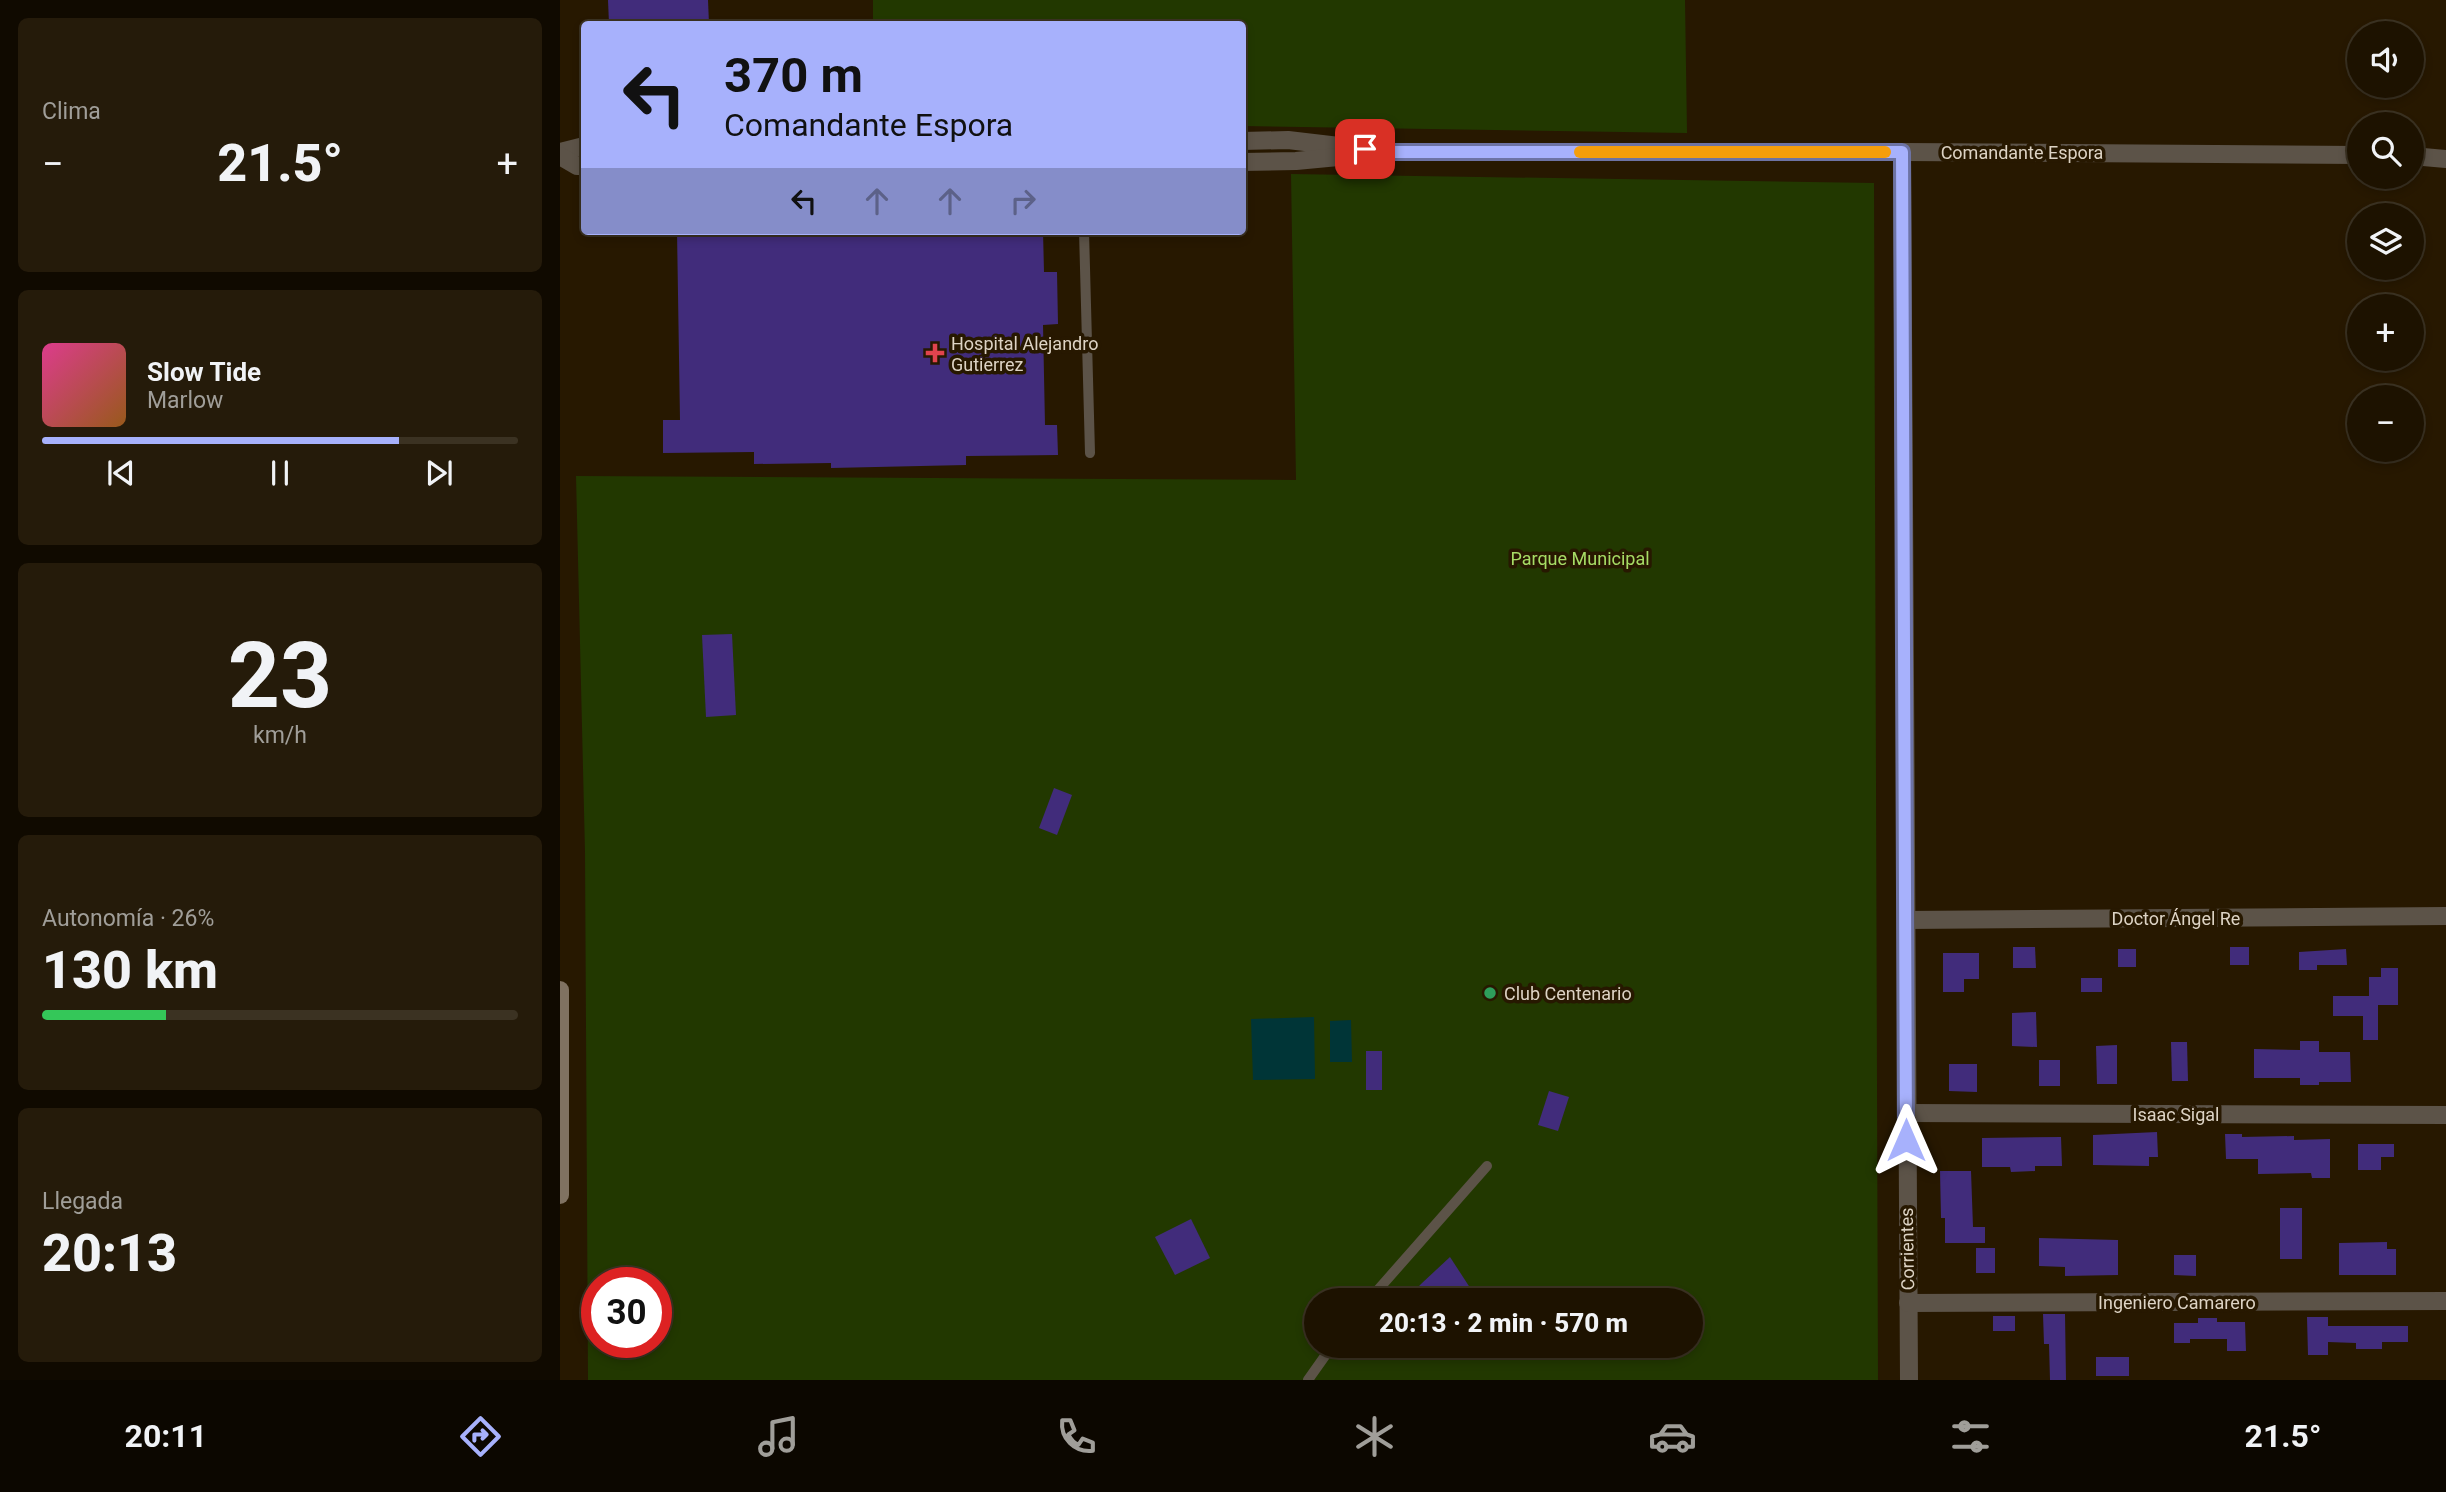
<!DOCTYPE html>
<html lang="es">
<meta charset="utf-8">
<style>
:root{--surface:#1d1200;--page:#251b0a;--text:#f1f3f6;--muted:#a09e99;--line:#3b3222;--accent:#a7b1fc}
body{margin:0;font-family:Roboto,sans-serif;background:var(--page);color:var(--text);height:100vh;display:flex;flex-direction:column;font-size:26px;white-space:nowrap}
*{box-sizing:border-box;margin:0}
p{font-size:23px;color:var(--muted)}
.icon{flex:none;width:38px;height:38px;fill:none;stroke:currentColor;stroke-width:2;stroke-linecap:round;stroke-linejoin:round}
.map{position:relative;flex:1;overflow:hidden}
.details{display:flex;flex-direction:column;gap:18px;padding:18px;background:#100a00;width:560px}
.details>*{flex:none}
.banner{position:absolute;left:21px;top:21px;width:665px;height:214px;border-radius:7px;box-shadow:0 4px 10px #0003,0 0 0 2px var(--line);background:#a7b1fc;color:#111;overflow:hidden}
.fabs{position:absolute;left:1787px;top:21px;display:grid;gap:14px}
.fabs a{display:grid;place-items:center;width:77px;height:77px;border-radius:50%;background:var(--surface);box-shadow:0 4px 10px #0003,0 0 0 2px var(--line);font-size:35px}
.speed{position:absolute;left:21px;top:1267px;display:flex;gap:14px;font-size:35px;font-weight:700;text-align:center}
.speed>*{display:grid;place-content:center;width:91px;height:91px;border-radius:50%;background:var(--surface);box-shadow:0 4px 10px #0003,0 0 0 2px var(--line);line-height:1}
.speed .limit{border:10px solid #d22;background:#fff;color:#111}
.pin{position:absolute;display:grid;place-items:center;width:60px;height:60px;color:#fff;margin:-30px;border-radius:14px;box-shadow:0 4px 10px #0006}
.me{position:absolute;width:77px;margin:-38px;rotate:0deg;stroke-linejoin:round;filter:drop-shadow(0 0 5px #0008)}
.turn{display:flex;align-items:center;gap:24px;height:147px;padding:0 28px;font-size:32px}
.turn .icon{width:91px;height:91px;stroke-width:2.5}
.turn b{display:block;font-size:49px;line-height:60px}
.lanes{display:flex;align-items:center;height:66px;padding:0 28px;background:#0003;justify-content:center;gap:35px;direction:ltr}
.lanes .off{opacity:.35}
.big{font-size:52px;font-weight:800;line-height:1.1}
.details .card{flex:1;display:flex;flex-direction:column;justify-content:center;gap:10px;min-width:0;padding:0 24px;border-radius:10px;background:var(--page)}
.details .dial{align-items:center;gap:0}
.dial b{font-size:91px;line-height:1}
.song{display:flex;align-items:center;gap:21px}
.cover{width:84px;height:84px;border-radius:10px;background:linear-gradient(135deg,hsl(330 70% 55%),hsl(30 70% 35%))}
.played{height:7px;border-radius:4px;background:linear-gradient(90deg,var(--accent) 75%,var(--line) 75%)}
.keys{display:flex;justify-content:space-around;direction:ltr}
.heat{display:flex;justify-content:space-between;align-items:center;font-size:38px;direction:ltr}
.charge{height:10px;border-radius:5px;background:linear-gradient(90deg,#34c759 26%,var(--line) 0)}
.trip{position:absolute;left:744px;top:1288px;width:399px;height:70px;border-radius:35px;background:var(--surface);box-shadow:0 4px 10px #0003,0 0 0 2px var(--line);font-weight:800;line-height:70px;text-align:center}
.tabs{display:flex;height:112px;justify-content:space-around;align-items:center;background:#0c0700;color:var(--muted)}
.tabs .icon{width:49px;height:49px}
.tabs .current{color:var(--accent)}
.tabs b{font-size:32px;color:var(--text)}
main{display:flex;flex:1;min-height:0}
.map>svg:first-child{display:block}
.green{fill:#223800;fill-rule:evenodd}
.water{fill:#003537}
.building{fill:#412c7b}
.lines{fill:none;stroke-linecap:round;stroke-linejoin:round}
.service{stroke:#5c5348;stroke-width:10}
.minor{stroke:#5c5348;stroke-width:18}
.tertiary{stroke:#5c5348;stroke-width:18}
.secondary{stroke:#807261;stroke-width:18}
.route-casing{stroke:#6d73a4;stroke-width:18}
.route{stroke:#a7b1fc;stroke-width:12}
.slow{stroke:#f59e0b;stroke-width:12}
.health-dot{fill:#e0444e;stroke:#271800;stroke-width:2.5}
.leisure-dot{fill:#2e9e5b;stroke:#271800;stroke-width:2.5}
.labels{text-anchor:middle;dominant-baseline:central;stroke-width:7;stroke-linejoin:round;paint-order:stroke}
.street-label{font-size:18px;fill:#ddd3c4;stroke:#271800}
.poi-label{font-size:18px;fill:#ddd3c4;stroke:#271800;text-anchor:start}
.park-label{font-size:18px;fill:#a6dc65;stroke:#271800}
</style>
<main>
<section class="details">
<div class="card"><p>Clima</p>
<div class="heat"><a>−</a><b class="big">21.5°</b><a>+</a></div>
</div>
<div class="card">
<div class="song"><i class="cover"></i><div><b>Slow Tide</b><p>Marlow</p></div></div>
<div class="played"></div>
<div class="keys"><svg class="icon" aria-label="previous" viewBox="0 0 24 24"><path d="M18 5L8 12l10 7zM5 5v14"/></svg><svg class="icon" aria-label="pause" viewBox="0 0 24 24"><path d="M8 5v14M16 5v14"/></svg><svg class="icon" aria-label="next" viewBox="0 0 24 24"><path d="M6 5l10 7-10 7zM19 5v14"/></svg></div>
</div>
<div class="card dial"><b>23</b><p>km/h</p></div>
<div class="card"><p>Autonomía · 26%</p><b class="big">130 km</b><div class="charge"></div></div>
<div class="card"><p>Llegada</p><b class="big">20:13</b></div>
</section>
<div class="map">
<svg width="1886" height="1380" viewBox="0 0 1886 1380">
<rect width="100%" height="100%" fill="#271800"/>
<g class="green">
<path d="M313 0H1125L1127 133 683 126 682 24H313Z"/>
<path d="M731 174 1314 183 1318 1380H28L25 852 16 476 736 480ZM37 1283H96V1342H37ZM756 1300H1130V1346H756Z"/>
</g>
<g class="water">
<path d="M754 1017 755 1079 693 1080 691 1019Z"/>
<path d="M791 1020 792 1062H770V1021Z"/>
</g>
<g class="building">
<path d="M48 0H148L149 24H49Z"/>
<path d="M117 231H483L484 272H497L498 324 483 325 485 425H497L498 455 406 456V465L271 468V463L194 464V452L103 453V420H120Z"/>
<path d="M172 634 176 715 146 717 142 635Z"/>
<path d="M494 788 512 795 497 835 479 828Z"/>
<path d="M1453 947H1475L1476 968H1453Z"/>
<rect x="1670" y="947" width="19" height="18"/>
<rect x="1558" y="949" width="18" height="18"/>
<path d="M1786 949 1787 965H1757V970H1739V952Z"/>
<path d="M1383 953H1419V979H1404V992H1383Z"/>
<path d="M1821 968H1838V1005H1818V1040H1803V1016H1773V996H1809V977H1821Z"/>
<rect x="1521" y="978" width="21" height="14"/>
<path d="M1476 1012 1477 1047 1452 1046V1013Z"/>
<path d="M1740 1041H1759V1052H1790L1791 1082H1759V1085H1740V1078H1694V1049L1740 1050Z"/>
<path d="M1611 1042H1627L1628 1081H1612Z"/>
<path d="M1557 1045V1084H1537L1536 1046Z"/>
<rect x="806" y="1051" width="16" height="39"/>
<rect x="1479" y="1060" width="21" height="26"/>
<path d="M1389 1064H1417V1092L1389 1091Z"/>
<path d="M989 1091 1009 1097 998 1131 978 1125Z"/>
<path d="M1597 1132 1598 1157H1589V1166L1533 1165V1135Z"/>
<path d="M1665 1134H1682V1137L1734 1136V1140L1770 1139V1178H1752L1751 1173 1698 1174V1159H1666Z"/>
<path d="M1501 1137 1502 1166H1475V1171L1451 1172 1450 1167H1422V1138Z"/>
<path d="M1798 1144H1834V1157H1821V1170H1798Z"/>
<path d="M1380 1171H1411L1413 1227H1425V1243H1385V1218H1381Z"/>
<rect x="1720" y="1208" width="22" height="51"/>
<path d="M631 1219 650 1258 615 1275 595 1237Z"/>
<path d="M1479 1238 1558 1240V1275L1505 1276V1267L1479 1266Z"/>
<path d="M1827 1242V1249H1836V1275H1779V1243Z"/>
<rect x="1416" y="1248" width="19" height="25"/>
<path d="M1614 1255H1636V1276L1614 1275Z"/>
<path d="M890 1257 918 1300H846L861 1284Z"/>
<path d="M1483 1314H1505L1506 1380H1490L1489 1344H1484Z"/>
<rect x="1433" y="1316" width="22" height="15"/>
<path d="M1747 1317H1768V1326H1848V1342H1822V1349H1796V1343L1768 1342V1355H1748Z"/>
<path d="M1638 1318H1657V1322H1685L1686 1351H1667V1339H1630V1343H1614V1323H1638Z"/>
<rect x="1536" y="1357" width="33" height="19"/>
</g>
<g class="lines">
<g class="service">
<path d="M524 231 530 453"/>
<path d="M809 1300 927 1166"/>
<path d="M748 1380 772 1346"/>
</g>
<g class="minor">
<path d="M1342 152 1349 1380"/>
<path d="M1346 920 1886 916"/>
<path d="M1346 1113 1886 1115"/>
<path d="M1348 1303 1886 1301"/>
</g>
<g class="tertiary">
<path d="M682 141 728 140 796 148"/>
<path d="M0 152 24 146"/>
<path d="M0 156 17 166H24"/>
<path d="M1852 156 1886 159"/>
<path d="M682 162 736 161 831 152H1342L1799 155"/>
</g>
<path class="secondary" d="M0 990V1195"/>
</g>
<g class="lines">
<g class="route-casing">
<path id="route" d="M805 149 831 152H1342L1346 1140"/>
</g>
<use href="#route" class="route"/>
<path class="slow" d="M1020 152H1325"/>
</g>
<path class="health-dot" d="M371.5 342.5h7v7h7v7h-7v7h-7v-7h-7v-7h7z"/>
<circle class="leisure-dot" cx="930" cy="993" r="7"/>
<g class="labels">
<g class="street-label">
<text x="1462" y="152">Comandante Espora</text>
<text x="1616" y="918">Doctor Ángel Re</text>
<text x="1616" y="1114">Isaac Sigal</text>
<text transform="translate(1347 1249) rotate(-91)">Corrientes</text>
<text x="1617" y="1302">Ingeniero Camarero</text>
</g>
<g class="poi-label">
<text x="391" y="343">Hospital Alejandro<tspan x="391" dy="21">Gutierrez</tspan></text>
<text x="944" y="993">Club Centenario</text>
</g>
<g class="park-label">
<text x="1020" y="558">Parque Municipal</text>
</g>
</g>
</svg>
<div class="fabs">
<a><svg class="icon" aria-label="sound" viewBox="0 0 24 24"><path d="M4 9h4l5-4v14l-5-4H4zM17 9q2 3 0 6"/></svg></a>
<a><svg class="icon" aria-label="search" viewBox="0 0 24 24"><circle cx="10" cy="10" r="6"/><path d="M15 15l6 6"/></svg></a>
<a><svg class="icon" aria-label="layers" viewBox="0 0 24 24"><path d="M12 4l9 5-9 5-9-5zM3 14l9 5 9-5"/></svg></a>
<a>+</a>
<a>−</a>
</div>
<div class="speed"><div class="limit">30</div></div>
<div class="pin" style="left:805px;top:149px;background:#d93025"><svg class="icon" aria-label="arrive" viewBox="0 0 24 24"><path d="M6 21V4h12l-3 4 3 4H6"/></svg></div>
<svg class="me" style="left:1346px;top:1140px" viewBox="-20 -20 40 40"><path d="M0-17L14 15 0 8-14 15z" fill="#a7b1fc" stroke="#fff" stroke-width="4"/></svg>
<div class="trip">20:13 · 2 min · 570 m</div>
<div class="banner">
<div class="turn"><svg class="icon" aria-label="left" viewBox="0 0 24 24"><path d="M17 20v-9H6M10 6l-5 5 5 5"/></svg><div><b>370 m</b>Comandante Espora</div></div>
<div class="lanes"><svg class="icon" aria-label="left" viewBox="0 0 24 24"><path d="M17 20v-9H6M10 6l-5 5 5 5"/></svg><svg class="icon off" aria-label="ahead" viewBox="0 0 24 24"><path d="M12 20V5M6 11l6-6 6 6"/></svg><svg class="icon off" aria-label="ahead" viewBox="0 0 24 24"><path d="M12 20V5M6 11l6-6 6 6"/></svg><svg class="icon off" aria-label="right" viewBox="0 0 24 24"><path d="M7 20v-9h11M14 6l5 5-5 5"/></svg></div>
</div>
</div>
</main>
<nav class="tabs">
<b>20:11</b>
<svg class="icon current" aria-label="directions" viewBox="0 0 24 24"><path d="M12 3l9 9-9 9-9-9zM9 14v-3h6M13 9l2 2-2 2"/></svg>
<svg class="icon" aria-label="music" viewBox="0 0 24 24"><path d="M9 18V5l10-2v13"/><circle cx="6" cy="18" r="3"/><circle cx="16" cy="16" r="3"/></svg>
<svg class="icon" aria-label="phone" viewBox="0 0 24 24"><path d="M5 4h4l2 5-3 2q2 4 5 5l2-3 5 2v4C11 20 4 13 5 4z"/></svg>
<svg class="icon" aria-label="climate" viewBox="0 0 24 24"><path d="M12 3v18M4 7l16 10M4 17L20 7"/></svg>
<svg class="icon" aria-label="car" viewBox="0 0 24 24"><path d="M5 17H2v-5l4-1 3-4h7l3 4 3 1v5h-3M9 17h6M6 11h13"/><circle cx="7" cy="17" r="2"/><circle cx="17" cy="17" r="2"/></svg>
<svg class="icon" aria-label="filters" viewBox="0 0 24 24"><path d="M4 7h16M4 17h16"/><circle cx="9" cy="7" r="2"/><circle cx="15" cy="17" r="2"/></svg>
<b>21.5°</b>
</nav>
